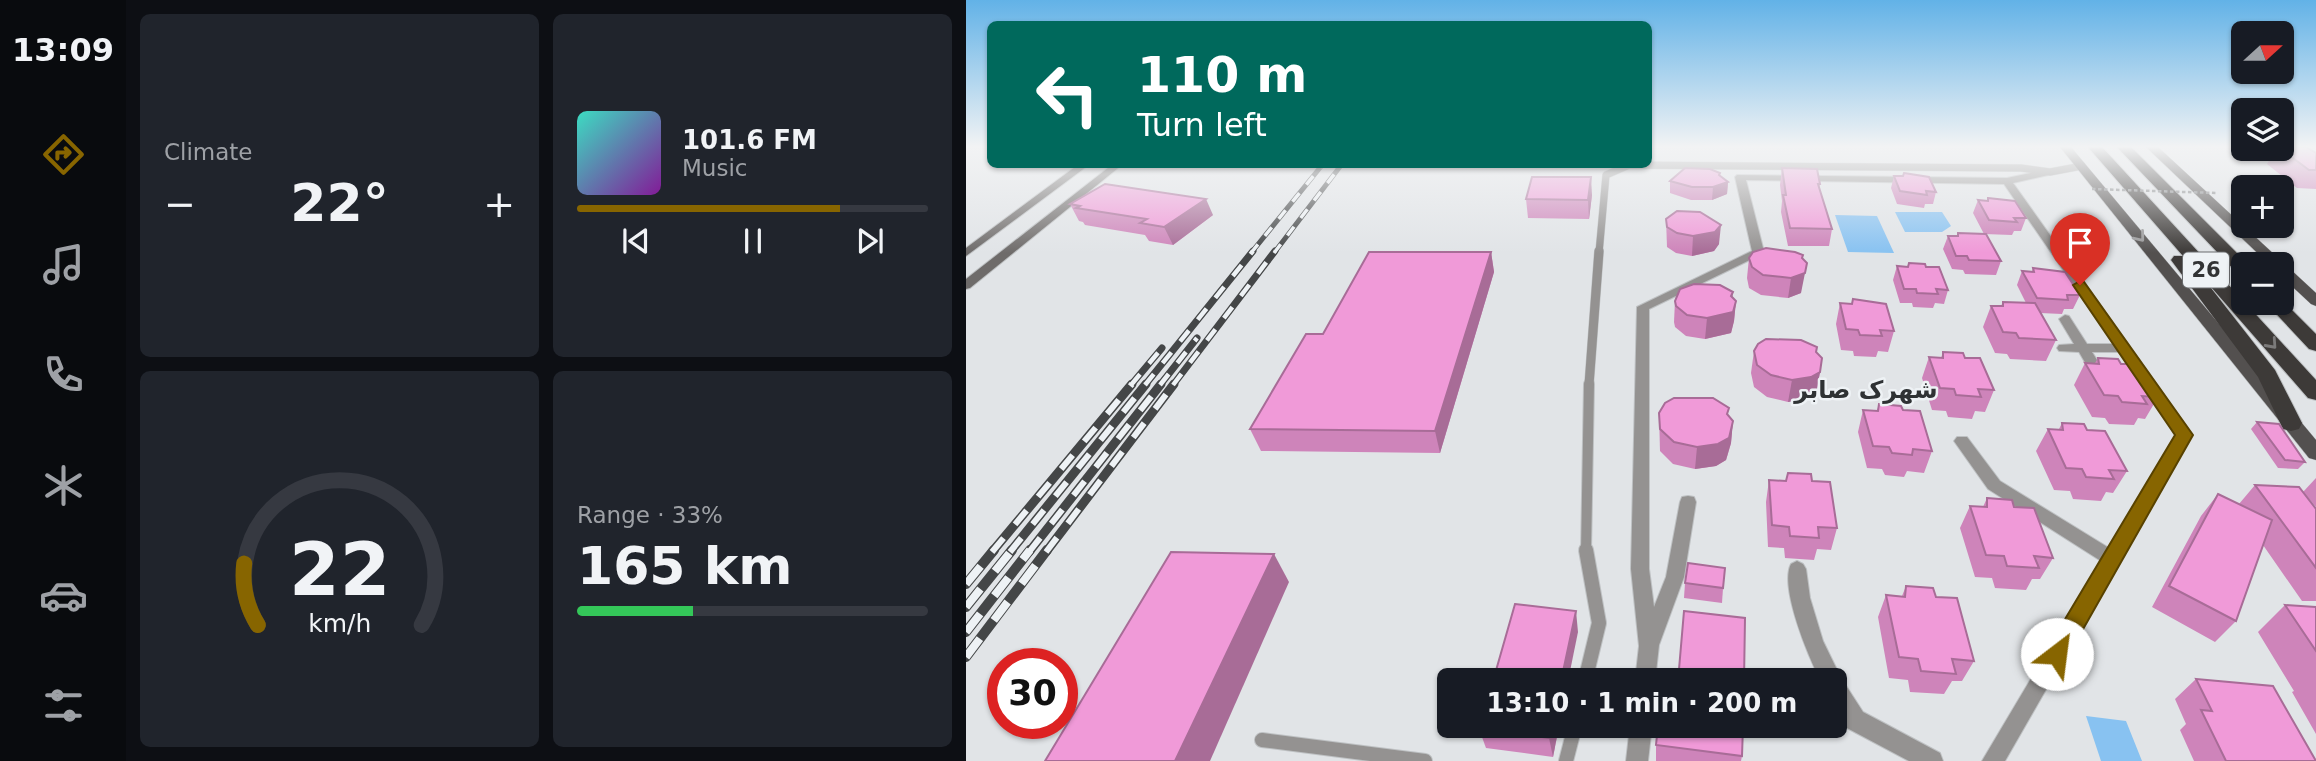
<!DOCTYPE html>
<meta charset="utf-8">
<style>
:root{--surface:#171b24;--page:#20242c;--text:#f1f3f6;--muted:#9ea1a6;--line:#363941;--accent:#876500}
body{margin:0;font-family:"DejaVu Sans",Cairo,sans-serif;background:var(--page);color:var(--text);height:100vh;display:flex;flex-direction:column;font-size:26px;white-space:nowrap}
*{box-sizing:border-box;margin:0}
p{font-size:23px;color:var(--muted)}
.icon{flex:none;width:38px;height:38px;fill:none;stroke:currentColor;stroke-width:2;stroke-linecap:round;stroke-linejoin:round}
.map{position:relative;flex:1;overflow:hidden}
.details{display:flex;flex-direction:column;gap:14px;padding:14px;background:#0d0f14;width:840px}
.details>*{flex:none}
.guide{position:absolute;left:21px;top:21px;width:665px;height:147px;border-radius:10px;box-shadow:0 2px 5px #0004;background:#00695c;color:#fff;overflow:hidden}
.needle{width:46px;rotate:69deg}
.tools{position:absolute;left:1265px;top:21px;display:grid;gap:14px}
.tools a{display:grid;place-items:center;width:63px;height:63px;border-radius:10px;background:var(--surface);box-shadow:0 2px 5px #0004;font-size:35px}
.speed{position:absolute;left:21px;top:648px;display:flex;gap:14px;font-size:35px;font-weight:700;text-align:center}
.speed>*{display:grid;place-content:center;width:91px;height:91px;border-radius:50%;background:var(--surface);box-shadow:0 2px 5px #0004;line-height:1}
.speed .limit{border:10px solid #d22;background:#fff;color:#111}
.pin{position:absolute;display:grid;place-items:center;width:60px;height:60px;color:#fff;margin:-72px -30px;border-radius:50% 50% 50% 0;rotate:-45deg;box-shadow:0 0 7px #0007}
.pin .icon{rotate:45deg}
.me{position:absolute;width:77px;margin:-38px;rotate:30deg;stroke-linejoin:round;filter:drop-shadow(0 0 5px #0008)}
.turn{display:flex;align-items:center;gap:24px;height:147px;padding:0 35px;font-size:32px}
.turn .icon{width:91px;height:91px;stroke-width:2.5}
.turn b{display:block;font-size:49px;line-height:60px}
.big{font-size:52px;font-weight:800;line-height:1.1}
.details .tile{flex:1;display:flex;flex-direction:column;justify-content:center;gap:10px;min-width:0;padding:0 24px;border-radius:10px;background:var(--page)}
.details .dial{align-items:center;gap:0}
.dial svg{height:182px;overflow:visible;fill:none;stroke:var(--line);stroke-width:7;stroke-linecap:round;text-anchor:middle}
.dial text{fill:var(--text);stroke:none}
.song{display:flex;align-items:center;gap:21px}
.cover{width:84px;height:84px;border-radius:10px;background:linear-gradient(135deg,hsl(170 70% 55%),hsl(290 70% 35%))}
.played{height:7px;border-radius:4px;background:linear-gradient(90deg,var(--accent) 75%,var(--line) 75%)}
.keys{display:flex;justify-content:space-around;direction:ltr}
.heat{display:flex;justify-content:space-between;align-items:center;font-size:38px;direction:ltr}
.charge{height:10px;border-radius:5px;background:linear-gradient(90deg,#34c759 33%,var(--line) 0)}
.details .tiles{flex:1;display:grid;gap:14px;grid-template-columns:repeat(2,1fr)}
.trip{position:absolute;left:471px;top:668px;width:410px;height:70px;border-radius:10px;background:var(--surface);box-shadow:0 2px 5px #0004;font-weight:800;line-height:70px;text-align:center}
main{display:flex;flex:1;min-height:0}
.dock{display:flex;flex-direction:column;width:126px;justify-content:space-around;align-items:center;background:#090b0e;color:var(--muted)}
.dock .icon{width:49px;height:49px}
.dock .on{color:var(--accent)}
.dock b{font-size:32px;color:var(--text)}
.map>svg:first-child{display:block}
.green{fill:#88c2f1}
.lines{fill:none;stroke-linecap:round;stroke-linejoin:round}
.lane-far3-casing{stroke:#bec1c3;stroke-width:8}
.lane-far2-casing{stroke:#bec1c3;stroke-width:10}
.lane-far1-casing{stroke:#bec1c3;stroke-width:12}
.lane-casing{stroke:#bec1c3;stroke-width:16}
.street-casing{stroke:#bec1c3;stroke-width:2}
.secondary-casing{stroke:#bec1c3;stroke-width:2}
.primary-casing{stroke:#bec1c3;stroke-width:1}
.highway-casing{stroke:#bec1c3;stroke-width:2}
.lane-far3{stroke:#949291;stroke-width:7}
.lane-far2{stroke:#949291;stroke-width:9}
.lane-far1{stroke:#949291;stroke-width:10}
.lane{stroke:#949291;stroke-width:14}
.street{fill:#949291;fill-rule:evenodd}
.secondary{fill:#6e6b6a;fill-rule:evenodd}
.primary{fill:#53504f;fill-rule:evenodd}
.highway{fill:#3d3a38;fill-rule:evenodd}
.rail-far3-casing{stroke:#444647;stroke-width:5}
.rail-far2-casing{stroke:#444647;stroke-width:7}
.rail-far1-casing{stroke:#444647;stroke-width:9}
.rail-casing{stroke:#444647;stroke-width:10}
.rail-far3{stroke:#eef2f5;stroke-width:3.5;stroke-dasharray:11;stroke-linecap:butt}
.rail-far2{stroke:#eef2f5;stroke-width:4.5;stroke-dasharray:14;stroke-linecap:butt}
.rail-far1{stroke:#eef2f5;stroke-width:6;stroke-dasharray:18;stroke-linecap:butt}
.rail{stroke:#eef2f5;stroke-width:8;stroke-dasharray:23;stroke-linecap:butt}
.path-bridge{stroke:#858789;stroke-width:2.5;stroke-dasharray:3.5 2.5;stroke-linecap:butt}
.wall{fill:#ce84ba}
.shaded-wall{fill:#a86c97}
.building{fill:#f09ad8;stroke:#a86c97;stroke-width:2}
.oneway{stroke:#99999a}
.oneway2{stroke:#7b7a7a}
.route{fill:#876500;stroke:#584200;stroke-width:2}
.labels{text-anchor:middle;dominant-baseline:central;stroke-width:5;stroke-linejoin:round;paint-order:stroke}
.shield{fill:#eef2f5;stroke:#6a6c6e;stroke-width:2}
.shield-label{font-size:21px;font-weight:bold;fill:#323334}
.neighbourhood-label{font-size:24px;font-weight:bold;fill:#2f3234;stroke:#eef2f5}
</style>
<main>
<nav class="dock">
<b>13:09</b>
<svg class="icon on" aria-label="directions" viewBox="0 0 24 24"><path d="M12 3l9 9-9 9-9-9zM9 14v-3h6M13 9l2 2-2 2"/></svg>
<svg class="icon" aria-label="music" viewBox="0 0 24 24"><path d="M9 18V5l10-2v13"/><circle cx="6" cy="18" r="3"/><circle cx="16" cy="16" r="3"/></svg>
<svg class="icon" aria-label="phone" viewBox="0 0 24 24"><path d="M5 4h4l2 5-3 2q2 4 5 5l2-3 5 2v4C11 20 4 13 5 4z"/></svg>
<svg class="icon" aria-label="climate" viewBox="0 0 24 24"><path d="M12 3v18M4 7l16 10M4 17L20 7"/></svg>
<svg class="icon" aria-label="car" viewBox="0 0 24 24"><path d="M5 17H2v-5l4-1 3-4h7l3 4 3 1v5h-3M9 17h6M6 11h13"/><circle cx="7" cy="17" r="2"/><circle cx="17" cy="17" r="2"/></svg>
<svg class="icon" aria-label="filters" viewBox="0 0 24 24"><path d="M4 7h16M4 17h16"/><circle cx="9" cy="7" r="2"/><circle cx="15" cy="17" r="2"/></svg>
</nav>
<section class="details">
<div class="tiles">
<div class="tile"><p>Climate</p>
<div class="heat"><a>−</a><b class="big">22°</b><a>+</a></div>
</div>
<div class="tile">
<div class="song"><i class="cover"></i><div><b>101.6 FM</b><p>Music</p></div></div>
<div class="played"></div>
<div class="keys"><svg class="icon" aria-label="previous" viewBox="0 0 24 24"><path d="M18 5L8 12l10 7zM5 5v14"/></svg><svg class="icon" aria-label="pause" viewBox="0 0 24 24"><path d="M8 5v14M16 5v14"/></svg><svg class="icon" aria-label="next" viewBox="0 0 24 24"><path d="M6 5l10 7-10 7zM19 5v14"/></svg></div>
</div>
<div class="tile dial"><svg viewBox="0 0 100 80">
<path d="M14 69A42 42 0 1 1 86 69"/>
<path d="M14 69A42 42 0 0 1 8 42" stroke="#876500"/>
<text x="50" y="56" font-size="32" font-weight="700">22</text>
<text x="50" y="72" font-size="11">km/h</text>
</svg></div>
<div class="tile"><p>Range · 33%</p><b class="big">165 km</b><div class="charge"></div></div>
</div>
</section>
<div class="map">
<svg width="1350" height="761" viewBox="0 0 1350 761">
<rect width="100%" height="100%" fill="#e1e4e7"/>
<g class="green">
<path d="M929 212H976L985 226 976 232H939Z"/>
<path d="M869 215 911 216 928 253 882 252Z"/>
<path d="M1120 716 1160 721 1176 761H1135Z"/>
</g>
<g class="lines">
<g class="lane-far3-casing">
<path id="lane-far3" d="M633 253 640 175 663 165 1055 168 1084 172 1116 166"/>
</g>
<g class="lane-far2-casing">
<path id="lane-far2" d="M623 385 633 251"/>
</g>
<g class="lane-far1-casing">
<path id="lane-far1" d="M620 552 623 384"/>
</g>
<g class="lane-casing">
<g id="lane">
<path d="M619 681 633 623 620 550"/>
<path d="M296 740 459 761"/>
<path d="M600 761 609 726"/>
</g>
</g>
<g class="street-casing">
<g id="street">
<path d="M1084 169 1089 172 1087 174 1047 183 1226 435 1039 761H1016L1135 561 1022 489 988 441 991 437H1001L1034 481 1143 548 1210 435 1153 352H1126L1139 373 1132 377 1127 376 1113 352 1093 351 1091 348 1093 345 1108 344 1093 319 1099 315 1103 316 1121 344H1148L1038 184 780 180 798 252 796 254 683 309V569L688 607 700 577 714 502 716 497 722 496 728 497 730 502 718 577 693 645 689 681H669L673 646 665 569 671 307 786 251 769 177 771 175 1041 178Z"/>
<path d="M831 561 837 564 840 569 844 598 857 641 875 678 897 712 974 753 977 761H943L881 728 868 705V681H855C843 658 813 587 825 564Z"/>
<path d="M664 726H686L682 761H660Z"/>
</g>
</g>
<g class="secondary-casing">
<g id="secondary">
<path d="M113 164H124L0 256V248Z"/>
<path d="M147 164H157L4 288 0 289V279Z"/>
</g>
</g>
<g class="primary-casing">
<g id="primary">
<path d="M1094 147H1105L1350 440V460L1343 458Z"/>
<path d="M1180 147H1192L1350 293V306L1345 304 1316 277V264H1303Z"/>
</g>
</g>
<g class="highway-casing">
<g id="highway">
<path d="M1122 147H1136L1350 380V400L1342 398 1238 279 1309 370 1336 423 1333 429 1325 431 1317 429 1292 377 1205 260 1208 256H1217Z"/>
<path d="M1151 147H1165L1282 264H1278V275L1272 274Z"/>
<path d="M1316 300 1350 334V351L1343 349 1300 303H1316Z"/>
</g>
</g>
<use href="#lane-far3" class="lane-far3"/>
<use href="#lane-far2" class="lane-far2"/>
<use href="#lane-far1" class="lane-far1"/>
<use href="#lane" class="lane"/>
<use href="#street" class="street"/>
<use href="#secondary" class="secondary"/>
<use href="#primary" class="primary"/>
<use href="#highway" class="highway"/>
<g class="rail-far3-casing">
<g id="rail-far3">
<path d="M285 253 357 164"/>
<path d="M308 253 376 164"/>
</g>
</g>
<g class="rail-far2-casing">
<g id="rail-far2">
<path d="M165 385 196 348"/>
<path d="M179 385 287 251"/>
<path d="M194 385 231 338"/>
<path d="M207 385 309 251"/>
</g>
</g>
<g class="rail-far1-casing">
<g id="rail-far1">
<path d="M26 552 166 384"/>
<path d="M44 552 180 384"/>
<path d="M63 552 195 384"/>
<path d="M80 552 208 384"/>
</g>
</g>
<g class="rail-casing">
<g id="rail">
<path d="M0 584 28 550"/>
<path d="M0 607 46 550"/>
<path d="M0 632 64 550"/>
<path d="M0 657 81 550"/>
</g>
</g>
<use href="#rail-far3" class="rail-far3"/>
<use href="#rail-far2" class="rail-far2"/>
<use href="#rail-far1" class="rail-far1"/>
<use href="#rail" class="rail"/>
<path class="path-bridge" d="M1126 189 1250 193"/>
</g>
<g class="wall">
<path d="M1310 149 1350 153V189L1331 188 1301 164Z"/>
<path d="M816 168 854 184 853 189 866 229 863 246H822L815 212 816 201 814 185Z"/>
<path d="M754 173V176L762 182 761 194 746 200H725L704 193V181Z"/>
<path d="M928 176 970 192 967 204H959L958 208 931 204 925 188Z"/>
<path d="M626 195 623 219 562 218 560 199Z"/>
<path d="M1022 198 1060 218 1055 231H1048L1046 235 1018 234 1007 213 1012 200 1021 201Z"/>
<path d="M104 204 247 215 207 245 183 241 179 235 119 225 117 222 113 221Z"/>
<path d="M700 219 753 244 748 251 726 256 710 253 701 247Z"/>
<path d="M992 233 1035 261 1030 275 999 274 997 270 986 269 977 249 982 236H991Z"/>
<path d="M525 252 528 272 474 453 295 451 284 429 357 334Z"/>
<path d="M783 258 836 259 835 293 822 298 795 295 783 288 781 278Z"/>
<path d="M931 266 960 267 982 290 978 304 969 303 967 308 947 307 946 303H934L927 280Z"/>
<path d="M1067 268 1114 295 1107 309H1098L1096 314 1074 313 1090 340 1080 361 1044 359 1041 354 1029 353 1017 327 1025 306H1035L1037 302 1060 303 1051 285 1056 271 1066 272Z"/>
<path d="M767 297 770 301 768 321 765 333 739 339 720 336 709 327 708 322 709 301Z"/>
<path d="M874 303 928 331 922 352 912 351 910 357 888 356 887 351 875 350 870 324Z"/>
<path d="M788 351 850 353 854 372 850 394 841 399 822 402 801 397 788 387 785 373Z"/>
<path d="M977 352 999 358 1028 390 1019 412 1009 411 1006 419 982 417 980 411 966 410 956 378 963 357 975 358Z"/>
<path d="M1132 358 1155 364 1192 397 1179 419 1172 418 1168 425 1143 424 1139 418 1126 417 1108 385 1119 363H1129Z"/>
<path d="M913 404 937 410 966 451 958 473 941 471 938 477 919 475 916 469 901 468 892 432 897 410 911 411Z"/>
<path d="M693 413 763 416 767 421 765 443 760 460 750 466 729 469 707 464 694 451Z"/>
<path d="M1291 422 1339 462 1332 469 1312 468 1285 429Z"/>
<path d="M1096 423 1121 430 1161 471 1147 493 1140 492 1135 501 1107 499 1104 491 1088 490 1070 451 1082 429H1093Z"/>
<path d="M1350 478V507L1337 492Z"/>
<path d="M803 480 846 481 871 528 865 550 851 549 848 560 819 558 818 548 802 547 800 502Z"/>
<path d="M1289 485 1350 509V601H1336L1297 545 1270 621 1249 642 1186 607 1235 516 1252 494 1273 504Z"/>
<path d="M1021 498 1048 507 1087 558 1074 579H1066L1060 590 1029 588 1026 578 1009 577 994 528 1004 506 1017 507Z"/>
<path d="M719 583 757 588 756 603 718 598Z"/>
<path d="M940 586 970 597 1008 661 996 681H986L978 694 944 692 942 680 923 678 912 617 920 595 936 596Z"/>
<path d="M1319 605 1350 607V734L1326 692 1328 691 1292 632Z"/>
<path d="M1230 679 1350 761H1228L1214 730 1220 724 1209 699Z"/>
<path d="M514 726H593L587 757 520 748 513 729Z"/>
<path d="M690 745 776 756 775 761H690Z"/>
</g>
<g class="shaded-wall">
<path d="M754 173V185L762 182 761 194 746 200 747 187Z"/>
<path d="M625 177 626 195 623 219 622 200Z"/>
<path d="M240 199 247 215 207 245 198 227Z"/>
<path d="M755 225 753 244 748 251 726 256 727 236Z"/>
<path d="M525 252 528 272 474 453 469 431Z"/>
<path d="M837 255 834 274 841 263 835 293 822 298 825 278Z"/>
<path d="M767 292 765 312 770 301 768 321 765 333 739 339 741 318 765 296Z"/>
<path d="M854 372 850 394 841 399 822 402 826 380Z"/>
<path d="M767 421 765 443 760 460 750 466 729 469 731 447Z"/>
<path d="M308 554 323 582 244 761H209Z"/>
<path d="M610 611 612 632 602 681H595Z"/>
<path d="M586 726H593L587 757 583 738Z"/>
</g>
<g class="building">
<path d="M1316 147H1340L1350 153V170H1343L1315 149Z"/>
<path d="M719 168 744 169 754 173 753 175 762 182 747 187H726L704 181Z"/>
<path d="M816 168 851 169 854 184H852L866 229 824 228 817 195H820Z"/>
<path d="M938 173 963 177 970 192 960 191 961 195 934 191 928 176H937Z"/>
<path d="M566 177H625L622 200 560 199Z"/>
<path d="M139 184 240 199 198 227 174 223 181 219 110 208 114 206 104 204Z"/>
<path d="M1022 198 1049 201 1060 218H1048L1051 222 1023 220 1012 200 1022 201Z"/>
<path d="M711 211 734 212 755 225 749 232 727 236 711 233 701 227 700 219Z"/>
<path d="M992 233 1020 234 1035 261 1003 260 1001 256H990L982 236H992Z"/>
<path d="M800 248 829 252 837 255 836 258 841 263 839 273 825 278 797 275 786 267 783 258 787 252Z"/>
<path d="M403 252H525L469 431 284 429 340 334H357Z"/>
<path d="M943 263 959 264 960 267H973L982 290 970 289 972 294 951 293 950 289H938L931 266 942 267Z"/>
<path d="M1067 268 1099 272 1114 295H1101L1102 300 1071 298 1056 271 1068 272Z"/>
<path d="M728 284 754 285 767 292 765 296 770 301 767 312 741 318 721 315 710 306 709 301 714 289Z"/>
<path d="M887 299 920 304 928 331 914 330 916 336 894 335 892 330 880 329 874 303 886 304Z"/>
<path d="M1037 302 1069 303 1090 340 1053 338 1050 333 1037 332 1025 306H1037Z"/>
<path d="M800 339 835 340 851 347 850 352 856 358 854 372 845 377 826 380 805 375 791 365 788 351 792 344Z"/>
<path d="M977 352 997 353 999 358H1014L1028 390 1012 389 1015 397 990 395 988 389 974 388 963 357 977 358Z"/>
<path d="M1132 358 1152 359 1155 364H1170L1192 397 1176 396 1181 404 1156 402 1152 396 1138 395 1119 363 1133 364Z"/>
<path d="M708 398H747L763 408 761 414 767 421 763 438 752 444 731 447 708 442 694 429 693 413 699 403Z"/>
<path d="M913 404 935 406 937 410 954 411 966 451 947 449 946 455 926 453 923 447 907 446 897 410 912 411Z"/>
<path d="M1291 422 1313 424 1339 462 1319 460Z"/>
<path d="M1096 423 1118 424 1121 430 1139 431 1161 471 1143 470 1148 479 1120 477 1116 469 1100 468 1082 429 1097 430Z"/>
<path d="M822 473 845 474 846 481 864 482 871 528 852 527 853 538 824 536 823 527 806 525 803 480 820 481Z"/>
<path d="M1289 485 1333 487 1350 509V568Z"/>
<path d="M1252 494 1306 520 1270 621 1203 586Z"/>
<path d="M1021 498 1046 500 1048 507 1068 508 1087 558 1068 556 1073 568 1041 566 1038 556 1020 555 1004 506 1021 507Z"/>
<path d="M205 552 308 554 209 761H79Z"/>
<path d="M722 563 759 568 757 588 719 583Z"/>
<path d="M940 586 967 588 970 597 991 598 1008 661 986 659 990 674 955 671 952 659 933 657 920 595 939 597Z"/>
<path d="M549 604 610 611 595 681H527Z"/>
<path d="M1319 605 1350 607V651Z"/>
<path d="M718 611 779 618 778 681H712Z"/>
<path d="M1230 679 1307 686 1350 761H1260L1235 710 1246 711Z"/>
<path d="M514 726H586L583 738 513 729Z"/>
<path d="M692 726H777L776 756 690 745Z"/>
</g>
<defs><path id="oneway-chevron" d="M-2-3.5L2.5 0L-2 3.5" fill="none" stroke-width="1.6" stroke-linecap="round" stroke-linejoin="round" transform="scale(1.75)"/></defs>
<use class="oneway" href="#oneway-chevron" transform="translate(1174 237) rotate(51)"/>
<use class="oneway2" href="#oneway-chevron" transform="translate(1306 344) rotate(48)"/>
<linearGradient id="sky" x2="0" y2="1"><stop stop-color="#62b2e7"/><stop offset="0.58" stop-color="#f2f3f4"/><stop offset="1" stop-color="#f2f3f4" stop-opacity="0"/></linearGradient>
<rect width="1350" height="253" fill="url(#sky)"/>
<path class="route" d="M1114 281 1118 282 1227 435 1099 661 1091 665 1083 661 1079 654 1083 646 1209 435 1107 285Z"/>
<g class="labels">
<rect class="shield" x="1217" y="252.5" width="46" height="35" rx="5"/>
<g class="shield-label">
<text x="1240" y="270">26</text>
</g>
<g class="neighbourhood-label">
<text x="900" y="390">شهرک صابر</text>
</g>
</g>
</svg>
<div class="tools">
<a><svg class="needle" viewBox="-14 -14 28 28"><path d="M0-13l5 13h-10z" fill="#e53935"/><path d="M0 13l5-13h-10z" fill="#9ea1a6"/></svg></a>
<a><svg class="icon" aria-label="layers" viewBox="0 0 24 24"><path d="M12 4l9 5-9 5-9-5zM3 14l9 5 9-5"/></svg></a>
<a>+</a>
<a>−</a>
</div>
<div class="speed"><div class="limit">30</div></div>
<div class="pin" style="left:1114px;top:285px;background:#d93025"><svg class="icon" aria-label="arrive" viewBox="0 0 24 24"><path d="M6 21V4h12l-3 4 3 4H6"/></svg></div>
<svg class="me" style="left:1091px;top:654px" viewBox="-20 -20 40 40"><circle r="19" fill="#fff"/><path d="M0-13L10 11 0 6-10 11z" fill="#876500"/></svg>
<div class="trip">13:10 · 1 min · 200 m</div>
<div class="guide">
<div class="turn"><svg class="icon" aria-label="left" viewBox="0 0 24 24"><path d="M17 20v-9H6M10 6l-5 5 5 5"/></svg><div><b>110 m</b>Turn left</div></div>
</div>
</div>
</main>
